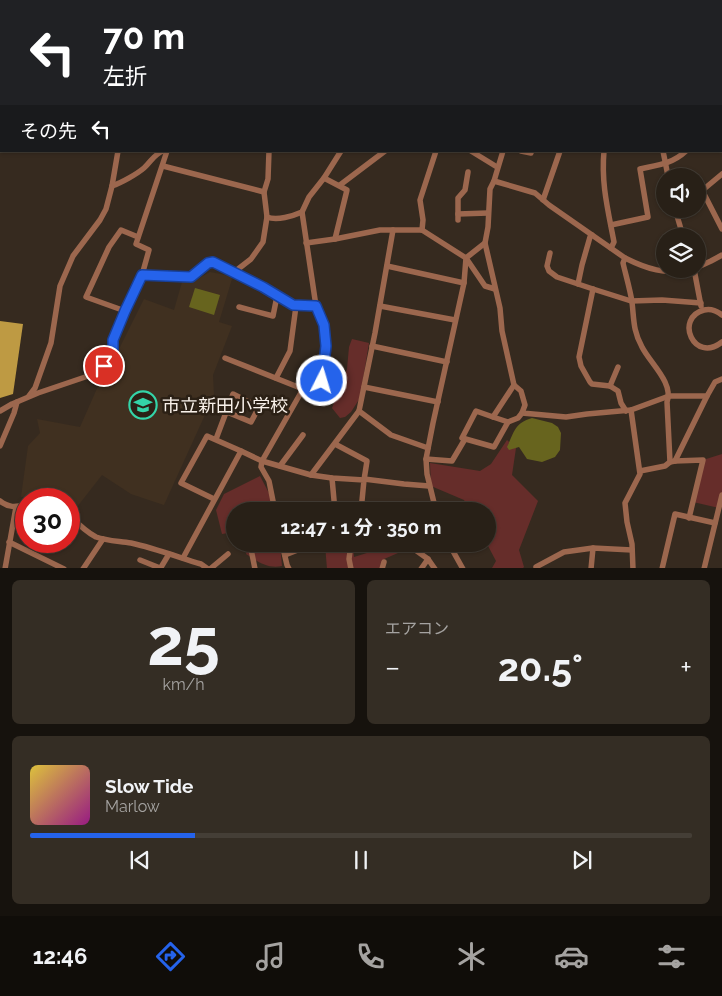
<!DOCTYPE html>
<html lang="ja">
<meta charset="utf-8">
<style>
:root{--surface:#282017;--page:#342d24;--text:#f1f3f6;--muted:#a5a3a1;--line:#443e36;--accent:#2563eb}
body{margin:0;font-family:Raleway,"Noto Sans JP",sans-serif;background:var(--page);color:var(--text);height:100vh;display:flex;flex-direction:column;font-size:19px;white-space:nowrap}
*{box-sizing:border-box;margin:0}
p{font-size:16px;color:var(--muted)}
.icon{flex:none;width:28px;height:28px;fill:none;stroke:currentColor;stroke-width:2;stroke-linecap:round;stroke-linejoin:round}
.map{position:relative;height:568px;overflow:hidden}
.drawer{display:flex;flex-direction:column;gap:12px;padding:12px;background:#16120d;flex:1}
.drawer>*{flex:none}
.banner{position:absolute;left:0px;top:0px;width:722px;height:152px;box-shadow:0 1px 4px #0004,0 0 0 1px var(--line);background:#202124;color:#fff;overflow:hidden}
.fabs{position:absolute;left:656px;top:168px;display:grid;gap:10px}
.fabs a{display:grid;place-items:center;width:50px;height:50px;border-radius:50%;background:var(--surface);box-shadow:0 1px 4px #0004,0 0 0 1px var(--line);font-size:25px}
.speed{position:absolute;left:15px;top:488px;display:flex;gap:10px;font-size:25px;font-weight:700;text-align:center}
.speed>*{display:grid;place-content:center;width:65px;height:65px;border-radius:50%;background:var(--surface);box-shadow:0 1px 4px #0004,0 0 0 1px var(--line);line-height:1}
.speed .limit{border:8px solid #d22;background:#fff;color:#111}
.pin{position:absolute;display:grid;place-items:center;width:42px;height:42px;color:#fff;margin:-21px;border:2px solid #fff;border-radius:50%;box-shadow:0 1px 5px #0007}
.me{position:absolute;width:55px;margin:-28px;rotate:5deg;stroke-linejoin:round;filter:drop-shadow(0 0 4px #0008)}
.turn{display:flex;align-items:center;gap:18px;height:105px;padding:0 20px;font-size:22px}
.turn .icon{width:65px;height:65px;stroke-width:2.5}
.turn b{display:block;font-size:35px;line-height:42px}
.then{display:flex;align-items:center;height:48px;padding:0 20px;background:#0003;gap:10px;font-size:19px}
.big{font-size:38px;font-weight:700;line-height:1.1}
.drawer .widget{flex:1;display:flex;flex-direction:column;justify-content:center;gap:8px;min-width:0;padding:0 18px;border-radius:8px;background:var(--page)}
.drawer .dial{align-items:center;gap:0}
.dial b{font-size:65px;line-height:1}
.song{display:flex;align-items:center;gap:15px}
.cover{width:60px;height:60px;border-radius:8px;background:linear-gradient(135deg,hsl(50 70% 55%),hsl(310 70% 35%))}
.played{height:5px;border-radius:2px;background:linear-gradient(90deg,var(--accent) 25%,var(--line) 25%)}
.keys{display:flex;justify-content:space-around;direction:ltr}
.heat{display:flex;justify-content:space-between;align-items:center;font-size:28px;direction:ltr}
.drawer .tiles{flex:1;display:grid;gap:12px;grid-template-columns:1fr 1fr}
.widget:last-child{grid-column:span 2}
.trip{position:absolute;left:226px;top:502px;width:270px;height:50px;border-radius:25px;background:var(--surface);box-shadow:0 1px 4px #0004,0 0 0 1px var(--line);font-weight:700;line-height:50px;text-align:center}
.menu{display:flex;height:80px;justify-content:space-around;align-items:center;background:#100d09;color:var(--muted)}
.menu .icon{width:35px;height:35px}
.menu .selected{color:var(--accent)}
.menu b{font-size:22px;color:var(--text)}
.map>svg:first-child{display:block}
.built{fill:#403020}
.green{fill:#662d2a}
.water{fill:#67641e}
.lines{fill:none;stroke-linecap:round;stroke-linejoin:round}
.stream{stroke:#67641e;stroke-width:2}
.building{fill:#be9a43}
.minor{stroke:#9c674e;stroke-width:5.5}
.primary{stroke:#fea67d;stroke-width:9}
.route-casing{stroke:#184099;stroke-width:12}
.route{stroke:#2563eb;stroke-width:9}
.labels{text-anchor:middle;dominant-baseline:central;stroke-width:5;stroke-linejoin:round;paint-order:stroke}
.poi-label{font-size:18px;fill:#f9f1ea;stroke:#2b2015;text-anchor:start}
</style>
<div class="map">
<svg width="722" height="569" viewBox="0 0 722 569">
<rect width="100%" height="100%" fill="#362a1f"/>
<path class="built" d="M210 272 231 276 232 279 219 322 232 326 213 375 214 395 164 505 131 494 102 475 77 507 69 503V499H59L52 496 21 497 28 446 40 433 37 419 80 427 99 384 110 367 144 299 174 310 182 282H192Z"/>
<g class="green">
<path d="M352 339 369 343 360 398 351 412 345 417 340 418 332 408 347 369 349 347Z"/>
<path d="M507 440 516 448 512 475 538 501 519 550 524 567 523 568H492L496 561 487 544 488 511H470L464 500 431 486 430 463 480 471 491 464Z"/>
<path d="M722 454V495L719 508 693 502 703 460Z"/>
<path d="M260 476 270 495 274 511H235V532L222 534 216 510 224 494Z"/>
<path d="M249 544H280L282 566C268 569 258 562 246 554Z"/>
<path d="M325 544H353L354 557 370 552 373 544H408L412 547 384 559 380 566V568L327 569Z"/>
</g>
<g class="water">
<path d="M195 288 220 295 214 315 189 307Z"/>
<path d="M532 418 552 423 558 427 561 433 560 450 555 457 542 462 527 459 519 447 509 450 507 447C514 433 514 423 532 418Z"/>
</g>
<g class="lines">
<path class="stream" d="M0 96 1 95"/>
</g>
<path class="building" d="M0 321 23 324 13 394 0 398Z"/>
<g class="lines">
<g class="minor">
<path d="M90 0 117 1 125 0"/>
<path d="M183 0V1"/>
<path d="M216 0V1"/>
<path d="M240 0 244 1"/>
<path d="M387 0 389 1"/>
<path d="M317 1V0"/>
<path d="M405 1 406 0"/>
<path d="M459 1 460 0"/>
<path d="M492 1 493 0"/>
<path d="M631 1V0"/>
<path d="M684 1V0"/>
<path d="M0 36 1 37"/>
<path d="M721 58H722"/>
<path d="M721 125H722"/>
<path d="M269 151 268 179 264 192 267 217C277 221 293 216 302 212"/>
<path d="M471 151 497 167"/>
<path d="M503 151 494 181 490 189 488 227 485 243 500 308 502 331 514 385 521 391 525 405 522 413 566 417 587 414 631 410 669 396H707L715 382 722 379"/>
<path d="M521 151 531 153V151"/>
<path d="M604 151C601 184 608 210 614 242L611 248"/>
<path d="M663 151 668 176"/>
<path d="M163 166 264 192"/>
<path d="M324 178 347 190 335 239"/>
<path d="M494 181 535 193 549 205 625 258C647 269 665 275 690 269"/>
<path d="M340 185 385 151"/>
<path d="M112 186C121 183 137 174 144 168 151 162 154 154 163 151"/>
<path d="M702 190 722 229"/>
<path d="M698 194 722 174"/>
<path d="M543 200 560 151"/>
<path d="M675 209 683 236"/>
<path d="M458 214 488 213"/>
<path d="M458 220V198L465 190 468 172"/>
<path d="M611 225 648 217 640 169C658 165 672 164 686 151"/>
<path d="M393 230 375 333 359 411 391 435 428 448"/>
<path d="M422 230 423 220 420 200 436 151"/>
<path d="M306 243 335 239 380 230H422L466 258 464 283 433 423 426 459 427 474 436 511"/>
<path d="M485 243 466 258 485 286 495 289"/>
<path d="M550 253 547 266 549 271 557 277 593 289 631 301 662 300 701 303"/>
<path d="M625 258 623 263C626 276 630 289 632 302 634 319 633 331 642 347 650 363 674 383 667 402L670 462"/>
<path d="M387 266 464 283"/>
<path d="M698 267 711 261 722 255"/>
<path d="M694 269 701 306"/>
<path d="M233 273 251 259 263 242 267 217"/>
<path d="M142 275 191 277 209 263 213 262 263 287 293 305 316 306"/>
<path d="M578 284 582 265 590 237 592 235"/>
<path d="M593 289 579 357 581 366 590 382 592 384 610 386 618 367"/>
<path d="M380 306 455 320"/>
<path d="M239 307 273 316 277 296"/>
<path d="M125 311 86 297 109 247 121 230 138 237"/>
<path d="M722 315C717 311 711 308 704 310 674 318 694 364 722 342"/>
<path d="M372 346 447 362"/>
<path d="M225 358 303 389 320 392 322 381 326 346 324 325 316 306 302 212 309 197 324 178 341 151"/>
<path d="M276 378 290 351 296 306"/>
<path d="M514 385 493 417 476 411 462 438 494 447 508 422 518 418 522 413"/>
<path d="M610 386 618 391 621 403 626 411"/>
<path d="M364 387 438 402"/>
<path d="M29 396 35 388 51 343 60 286 73 256 100 220 106 209 112 186 118 151"/>
<path d="M631 410 640 474 625 503 627 522 632 544 633 569"/>
<path d="M0 411 12 404 38 393 97 373 113 354V341L125 311 142 275 149 250 136 244 167 151"/>
<path d="M359 411 311 475 332 478 364 480 361 511"/>
<path d="M493 417 508 422"/>
<path d="M216 439 233 394 259 407 251 422 227 412"/>
<path d="M335 444 367 461 364 480"/>
<path d="M0 446 14 413 17 402"/>
<path d="M426 459 452 461 465 439"/>
<path d="M675 461 707 396"/>
<path d="M280 466 303 435"/>
<path d="M640 471 665 466 670 462 675 461 703 460 689 518"/>
<path d="M332 478 335 511"/>
<path d="M364 479 404 484 429 486"/>
<path d="M214 499 181 483 207 436 241 451"/>
<path d="M0 501C9 508 15 507 26 505"/>
<path d="M275 511 269 481 261 467 262 461 303 389"/>
<path d="M69 515C77 523 86 532 96 537 107 541 119 541 131 543 154 548 178 557 201 564L208 569"/>
<path d="M9 542 64 569"/>
<path d="M250 544 255 569"/>
<path d="M282 544 287 565 289 569"/>
<path d="M407 544 428 559"/>
<path d="M449 544 463 569"/>
<path d="M251 550 261 548"/>
<path d="M285 555 313 544"/>
<path d="M183 558 241 451 262 461 311 475"/>
<path d="M140 560 160 568"/>
<path d="M5 569 16 507"/>
<path d="M83 569 103 539"/>
<path d="M160 569 169 554"/>
<path d="M210 569 228 554"/>
<path d="M351 569 349 559 351 544"/>
<path d="M382 569 384 562"/>
<path d="M421 569 428 559 435 569"/>
<path d="M537 569 536 567 564 552 593 548 632 550"/>
<path d="M591 569 593 548"/>
<path d="M662 569 675 514 715 523"/>
<path d="M704 569 722 495"/>
</g>
<g class="primary">
<path d="M25 1 27 0"/>
<path d="M0 29 1 28"/>
</g>
</g>
<g class="lines">
<g class="route-casing">
<path id="route" d="M104 366 113 354V340L125 311 142 275 191 277 208 263 213 262 263 287 293 305 316 306 324 325 326 346 322 381"/>
</g>
<use href="#route" class="route"/>
</g>
<defs>
<g id="school-ring" transform="scale(1.4375)"><circle r="9.5" fill="#2b2015" stroke="#34d4a8" stroke-width="1.5"/><path d="M0-5L7-2L0 1L-7-2ZM-4 1L0 2.5L4 1V4Q0 6-4 4Z" fill="#34d4a8"/></g>
</defs>
<g fill-rule="evenodd">
<use href="#school-ring" x="143" y="405"/>
</g>
<g class="labels">
<g class="poi-label">
<text x="162" y="405">市立新田小学校</text>
</g>
</g>
</svg>
<div class="fabs">
<a><svg class="icon" aria-label="sound" viewBox="0 0 24 24"><path d="M4 9h4l5-4v14l-5-4H4zM17 9q2 3 0 6"/></svg></a>
<a><svg class="icon" aria-label="layers" viewBox="0 0 24 24"><path d="M12 4l9 5-9 5-9-5zM3 14l9 5 9-5"/></svg></a>
</div>
<div class="speed"><div class="limit">30</div></div>
<div class="pin" style="left:104px;top:366px;background:#d93025"><svg class="icon" aria-label="arrive" viewBox="0 0 24 24"><path d="M6 21V4h12l-3 4 3 4H6"/></svg></div>
<svg class="me" style="left:322px;top:381px" viewBox="-20 -20 40 40"><circle r="17" fill="#2563eb" stroke="#fff" stroke-width="3"/><path d="M0-11L8 9 0 5-8 9z" fill="#fff"/></svg>
<div class="trip">12:47 · 1 分 · 350 m</div>
<div class="banner">
<div class="turn"><svg class="icon" aria-label="left" viewBox="0 0 24 24"><path d="M17 20v-9H6M10 6l-5 5 5 5"/></svg><div><b>70 m</b>左折</div></div>
<div class="then">その先<svg class="icon" aria-label="left" viewBox="0 0 24 24"><path d="M17 20v-9H6M10 6l-5 5 5 5"/></svg></div>
</div>
</div>
<section class="drawer">
<div class="tiles">
<div class="widget dial"><b>25</b><p>km/h</p></div>
<div class="widget"><p>エアコン</p>
<div class="heat"><a>−</a><b class="big">20.5°</b><a>+</a></div>
</div>
<div class="widget">
<div class="song"><i class="cover"></i><div><b>Slow Tide</b><p>Marlow</p></div></div>
<div class="played"></div>
<div class="keys"><svg class="icon" aria-label="previous" viewBox="0 0 24 24"><path d="M18 5L8 12l10 7zM5 5v14"/></svg><svg class="icon" aria-label="pause" viewBox="0 0 24 24"><path d="M8 5v14M16 5v14"/></svg><svg class="icon" aria-label="next" viewBox="0 0 24 24"><path d="M6 5l10 7-10 7zM19 5v14"/></svg></div>
</div>
</div>
</section>
<nav class="menu">
<b>12:46</b>
<svg class="icon selected" aria-label="directions" viewBox="0 0 24 24"><path d="M12 3l9 9-9 9-9-9zM9 14v-3h6M13 9l2 2-2 2"/></svg>
<svg class="icon" aria-label="music" viewBox="0 0 24 24"><path d="M9 18V5l10-2v13"/><circle cx="6" cy="18" r="3"/><circle cx="16" cy="16" r="3"/></svg>
<svg class="icon" aria-label="phone" viewBox="0 0 24 24"><path d="M5 4h4l2 5-3 2q2 4 5 5l2-3 5 2v4C11 20 4 13 5 4z"/></svg>
<svg class="icon" aria-label="climate" viewBox="0 0 24 24"><path d="M12 3v18M4 7l16 10M4 17L20 7"/></svg>
<svg class="icon" aria-label="car" viewBox="0 0 24 24"><path d="M5 17H2v-5l4-1 3-4h7l3 4 3 1v5h-3M9 17h6M6 11h13"/><circle cx="7" cy="17" r="2"/><circle cx="17" cy="17" r="2"/></svg>
<svg class="icon" aria-label="filters" viewBox="0 0 24 24"><path d="M4 7h16M4 17h16"/><circle cx="9" cy="7" r="2"/><circle cx="15" cy="17" r="2"/></svg>
</nav>
